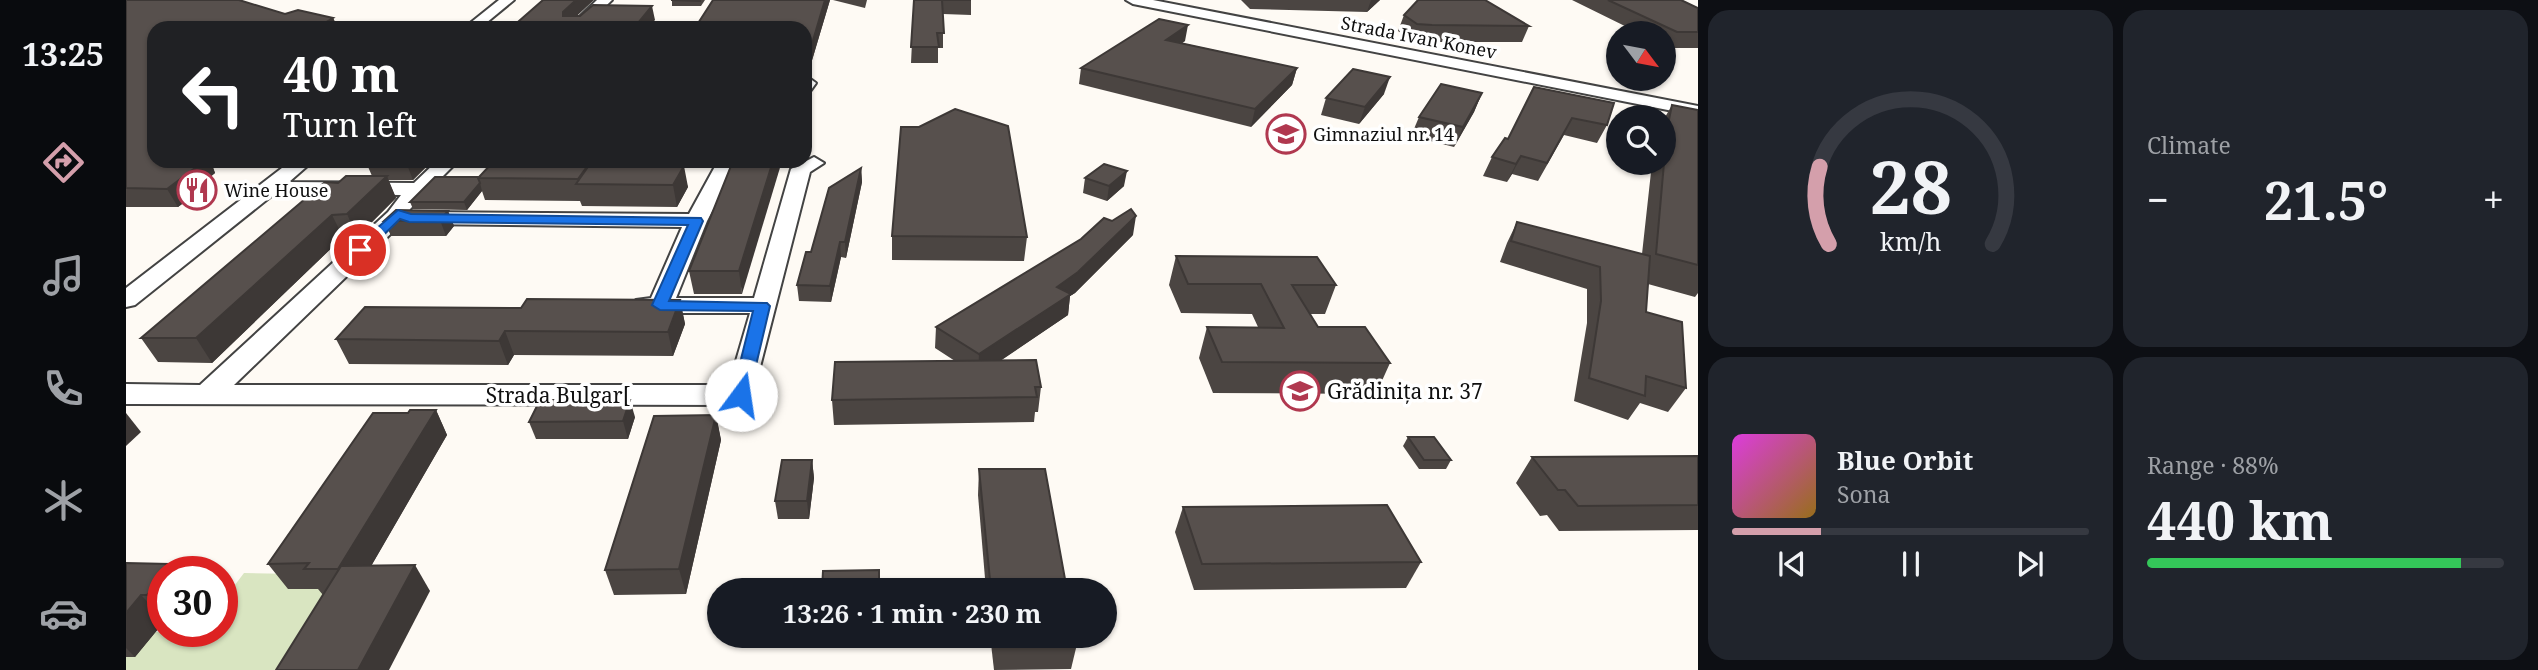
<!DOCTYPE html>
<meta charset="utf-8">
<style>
:root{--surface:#171b24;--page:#20242c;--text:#f1f3f6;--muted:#9ea1a6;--line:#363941;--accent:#d49fab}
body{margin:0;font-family:"Noto Serif",serif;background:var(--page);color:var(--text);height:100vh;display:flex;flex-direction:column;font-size:26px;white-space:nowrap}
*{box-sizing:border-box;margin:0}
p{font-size:23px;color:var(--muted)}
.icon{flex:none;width:38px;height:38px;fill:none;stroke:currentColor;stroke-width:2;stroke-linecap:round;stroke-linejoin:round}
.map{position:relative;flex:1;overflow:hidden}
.drawer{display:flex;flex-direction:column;gap:10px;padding:10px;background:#0d0f14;width:840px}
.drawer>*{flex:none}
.banner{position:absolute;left:21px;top:21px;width:665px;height:147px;border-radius:21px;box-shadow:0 2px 5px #0004;background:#202124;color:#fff;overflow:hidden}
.needle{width:46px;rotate:122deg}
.controls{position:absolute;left:1480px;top:21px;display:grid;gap:14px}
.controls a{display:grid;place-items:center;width:70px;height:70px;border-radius:50%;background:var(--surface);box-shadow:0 2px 5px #0004;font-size:35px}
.speed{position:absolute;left:21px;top:556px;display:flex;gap:14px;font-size:35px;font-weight:700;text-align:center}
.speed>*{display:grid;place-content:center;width:91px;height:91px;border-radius:50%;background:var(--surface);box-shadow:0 2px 5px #0004;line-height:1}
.speed .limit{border:10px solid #d22;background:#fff;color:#111}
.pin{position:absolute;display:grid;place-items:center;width:60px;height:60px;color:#fff;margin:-30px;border:4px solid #fff;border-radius:50%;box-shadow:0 2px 7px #0007}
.me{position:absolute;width:77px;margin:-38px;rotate:14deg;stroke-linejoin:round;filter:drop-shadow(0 0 5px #0008)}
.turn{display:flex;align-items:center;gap:24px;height:147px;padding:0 21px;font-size:32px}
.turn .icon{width:91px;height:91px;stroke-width:2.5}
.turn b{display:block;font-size:49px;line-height:60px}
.big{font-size:52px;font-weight:700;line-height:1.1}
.drawer .widget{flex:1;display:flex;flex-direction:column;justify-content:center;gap:10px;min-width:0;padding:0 24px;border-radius:21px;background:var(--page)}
.drawer .dial{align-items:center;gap:0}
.dial svg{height:182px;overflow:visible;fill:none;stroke:var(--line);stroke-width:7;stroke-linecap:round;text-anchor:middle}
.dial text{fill:var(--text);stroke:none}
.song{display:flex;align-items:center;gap:21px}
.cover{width:84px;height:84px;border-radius:10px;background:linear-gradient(135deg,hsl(300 70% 55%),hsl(40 70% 35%))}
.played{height:7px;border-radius:4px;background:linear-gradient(90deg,var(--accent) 25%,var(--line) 25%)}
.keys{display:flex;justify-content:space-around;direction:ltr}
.heat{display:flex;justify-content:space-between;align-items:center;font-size:38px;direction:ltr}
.charge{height:10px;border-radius:5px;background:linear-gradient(90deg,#34c759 88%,var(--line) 0)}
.drawer .tiles{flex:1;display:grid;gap:10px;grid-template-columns:repeat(2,1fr)}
.trip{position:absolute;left:581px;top:578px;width:410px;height:70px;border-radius:35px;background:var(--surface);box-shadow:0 2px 5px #0004;font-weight:700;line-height:70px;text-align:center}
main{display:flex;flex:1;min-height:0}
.tab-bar{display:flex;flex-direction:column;width:126px;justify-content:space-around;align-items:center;background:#090b0e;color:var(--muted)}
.tab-bar .icon{width:49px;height:49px}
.tab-bar .active{color:var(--accent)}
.tab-bar b{font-size:32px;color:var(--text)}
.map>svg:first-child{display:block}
.green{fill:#d9e5c1}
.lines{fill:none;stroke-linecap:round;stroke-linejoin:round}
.minor-casing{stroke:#434343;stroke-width:4}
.minor{fill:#fff;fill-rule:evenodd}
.wall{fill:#4b4542}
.shaded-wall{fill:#3d3836}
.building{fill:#57504d;stroke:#3d3836;stroke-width:2}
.route{fill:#1a73e8;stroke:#114b97;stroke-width:2}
.labels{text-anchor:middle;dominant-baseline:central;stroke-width:7;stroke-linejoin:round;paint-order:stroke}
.far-street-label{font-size:18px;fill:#101010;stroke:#fff}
.far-poi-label{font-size:18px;fill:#101010;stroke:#fff;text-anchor:start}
.poi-label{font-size:21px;fill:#101010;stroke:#fff;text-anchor:start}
.street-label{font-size:21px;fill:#101010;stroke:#fff}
</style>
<main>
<nav class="tab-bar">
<b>13:25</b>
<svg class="icon active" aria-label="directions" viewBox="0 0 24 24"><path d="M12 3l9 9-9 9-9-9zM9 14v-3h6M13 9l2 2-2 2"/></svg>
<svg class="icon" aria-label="music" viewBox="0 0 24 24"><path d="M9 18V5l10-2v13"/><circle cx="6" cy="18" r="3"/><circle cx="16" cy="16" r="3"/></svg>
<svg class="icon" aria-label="phone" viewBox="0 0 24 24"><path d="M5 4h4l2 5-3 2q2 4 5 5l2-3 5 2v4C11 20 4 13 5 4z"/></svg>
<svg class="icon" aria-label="climate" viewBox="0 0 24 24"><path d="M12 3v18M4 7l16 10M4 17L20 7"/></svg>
<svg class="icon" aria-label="car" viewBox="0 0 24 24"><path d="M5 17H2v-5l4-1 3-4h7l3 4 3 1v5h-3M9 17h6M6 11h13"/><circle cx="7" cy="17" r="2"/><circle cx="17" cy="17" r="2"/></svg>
</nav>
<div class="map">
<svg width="1572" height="670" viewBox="0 0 1572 670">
<rect width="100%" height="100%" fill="#fefaf4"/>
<path class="green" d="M118 573 277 576 221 670H0V632H96V602Z"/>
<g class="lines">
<g class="minor-casing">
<g id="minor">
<path d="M373 0H388L354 28H338Z"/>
<path d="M471 0H486L457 28H442Z"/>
<path d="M1000 0H1027L1572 106V116L1007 4Z"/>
<path d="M679 75 690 83 685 90 679 92Z"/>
<path d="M688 157 698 163 684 172 625 402 615 405 0 404V384L74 385 262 212 275 195 148 194 9 305 0 307V288L165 161H187L163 182 288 183 311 161H332L284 209 280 219 108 385H603L624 313H519L510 310 506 305 510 300 525 298 556 227 291 224 280 218 291 212 563 214 592 161H612L581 221 550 298H628L665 169Z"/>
</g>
</g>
<use href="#minor" class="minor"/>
</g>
<g class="wall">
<path d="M0 0 207 18 210 24 28 28 89 173 78 182 80 186 52 207H0Z"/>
<path d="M546 0H579L575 6H546Z"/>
<path d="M587 0H704L684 67H679V28Z"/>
<path d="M707 0H741L739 8Z"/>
<path d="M788 0H845V15L817 14V48H812V63H785Z"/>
<path d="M1115 0H1254L1241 12 1124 9Z"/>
<path d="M1446 0H1555L1572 8V48H1542L1538 46V33H1513Z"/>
<path d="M1278 15 1403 26 1396 42H1300L1285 40 1272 31Z"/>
<path d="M1059 41 1056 43 1171 68 1166 85 1125 127 953 84 955 68Z"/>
<path d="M1408 87 1481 125 1471 143 1438 135 1412 181 1386 174 1381 182 1357 176 1366 157 1382 139Z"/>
<path d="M1356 93 1348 112 1328 147 1285 136 1293 117Z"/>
<path d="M1258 94 1233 124 1195 115 1200 98Z"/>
<path d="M1546 105 1572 110V293L1569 297 1522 284 1520 312 1560 388 1542 412 1514 403 1502 420 1448 401 1461 323V289L1374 262 1381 243 1391 222 1516 254 1526 163H1538V119Z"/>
<path d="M241 161H306L287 180H262L270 198 231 237H217L86 363 32 362 15 338 212 183 246 176 240 162Z"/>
<path d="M607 161 616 294H568L563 271Z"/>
<path d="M552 163 562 187 551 207 456 206 454 201 359 200 356 191 341 210 287 209 284 202 353 177Z"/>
<path d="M735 168 736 182 720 258 715 257 705 302 673 301 671 285 685 252Z"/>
<path d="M959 178 998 186 981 201 957 193Z"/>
<path d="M322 211 328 226 320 236H265L258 221Z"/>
<path d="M1007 235 949 293 944 296 942 315 875 360 915 387 912 412H909L908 422 708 425 706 400 829 361 809 348 810 327Z"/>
<path d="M766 236 901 237 898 261 766 260Z"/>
<path d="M1050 256 1210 285 1199 314H1184L1192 327 1264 363 1250 394 1087 393 1073 358 1081 327H1132L1126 314 1055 313 1043 285Z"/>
<path d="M554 300 559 324 547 356 388 355 382 365 223 364 210 339 395 308Z"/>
<path d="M310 410 321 435 245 566 304 591 197 595 192 589H162L142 564Z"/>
<path d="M590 415 595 440 560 594 488 595 479 570Z"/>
<path d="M509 417 502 439H410L403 422Z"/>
<path d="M1282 437 1325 460 1320 469H1293L1277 446Z"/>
<path d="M1572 456V530L1433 531 1421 515 1414 516 1390 483 1406 457Z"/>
<path d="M686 460 688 478 683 519H652L649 501Z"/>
<path d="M853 469 941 590H860L852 495Z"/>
<path d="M1057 507 1295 562 1280 588 1068 590 1049 532Z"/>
<path d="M0 563 45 567 50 572H37V623L9 657H0Z"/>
<path d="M864 635H949L951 644 945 669 868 670Z"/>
</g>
<g class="shaded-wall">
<path d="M450 0H468L440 26 437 16V12Z"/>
<path d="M699 0H704L684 67 683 54Z"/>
<path d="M1245 0H1254L1241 12Z"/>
<path d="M526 6 529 20 522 28H508Z"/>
<path d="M207 18 212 28 197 24Z"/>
<path d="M1062 25 1059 41 1037 56 1040 40Z"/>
<path d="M1171 68 1166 85 1125 127 1129 109Z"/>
<path d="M1264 77 1258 94 1233 124 1239 107Z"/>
<path d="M1356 93 1348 112 1328 147 1337 127Z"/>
<path d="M1395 156 1386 174 1381 182 1390 164Z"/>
<path d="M72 161H85L89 173 78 182 80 186 52 207 41 189Z"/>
<path d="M281 161H306L287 180 280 162Z"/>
<path d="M647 161H656L616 294 613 271Z"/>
<path d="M552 163 554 173 558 166 562 187 551 207 547 185Z"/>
<path d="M735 168 736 182 720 258 719 242Z"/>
<path d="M1001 171 998 186 981 201 983 186Z"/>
<path d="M261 176 270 198 231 237 221 214Z"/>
<path d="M354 183 356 191 341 210 338 202Z"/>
<path d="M322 211 328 226 320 236 314 220Z"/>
<path d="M206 215 217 237 86 363 70 338Z"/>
<path d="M1010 216 1007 235 949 293 944 296 942 315 852 376 853 354Z"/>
<path d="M714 242 715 257 705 302 704 286Z"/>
<path d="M554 300 559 324 547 356 542 332Z"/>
<path d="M379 331 388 355 382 365 373 341Z"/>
<path d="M504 400 509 417 502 439 497 421Z"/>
<path d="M310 410 321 435 229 594 212 569Z"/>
<path d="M0 413 15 432 0 446Z"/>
<path d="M590 415 595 440 560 594 553 569Z"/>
<path d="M686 460 688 478 683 519 681 501Z"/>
<path d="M42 564 50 572H41L40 566Z"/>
<path d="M289 565 304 591 263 670H232Z"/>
<path d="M37 577V611L21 595Z"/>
<path d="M15 595 37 618V623L9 657 0 648V613Z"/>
</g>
<g class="building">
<path d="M0 0H113L159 14 172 10 207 18 197 24H275L270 28H28V161H72L68 165 69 168 41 189 0 188Z"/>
<path d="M417 0H450L437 12V16H454L467 5 526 6 508 28H351H385Z"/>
<path d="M545 0H574V1Z"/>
<path d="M587 0H699L683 54H679V28H569Z"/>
<path d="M788 0H845H816L818 33H811L813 47H785Z"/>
<path d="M1292 0H1359L1403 26 1306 25 1291 24 1278 15Z"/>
<path d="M1482 0H1555L1572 8V32H1551Z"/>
<path d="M1033 19 1062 25 1040 40 1171 68 1129 109 955 68Z"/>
<path d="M1227 69 1264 77 1239 107 1200 98Z"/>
<path d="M1315 84 1356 93 1337 127 1293 117Z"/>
<path d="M1408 87 1488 103 1481 125 1446 118 1421 163 1395 156 1390 164 1366 157 1379 138 1382 139Z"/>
<path d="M1546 105 1572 110V265L1530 254 1541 129Z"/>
<path d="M829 109 882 126 901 237 766 236 775 127H793Z"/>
<path d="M241 161H281L280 162H240Z"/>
<path d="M368 161H465L452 179 352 178Z"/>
<path d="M466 161 552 163 551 166H558L547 185 450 184Z"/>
<path d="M607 161H647L613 271H563Z"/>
<path d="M978 164 1001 171 983 186 959 178Z"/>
<path d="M735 168 719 242H714L704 286 671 285 680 252H685L703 188Z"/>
<path d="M220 176H261L221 214 206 215 70 338H15L199 182 212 183Z"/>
<path d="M309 177H353L352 178 354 183 338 202H284Z"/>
<path d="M1005 209 1010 216 952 272 931 287 945 294 853 354 810 327 955 239 978 218 986 221Z"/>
<path d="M270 210 322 211 314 220 258 221Z"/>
<path d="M1391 222 1524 256 1520 312 1556 322 1560 388 1520 376 1519 396 1463 378 1475 301 1474 267 1385 241Z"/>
<path d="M1050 256 1191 257 1210 285H1166L1192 327H1239L1264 363 1096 362 1081 327 1158 328 1135 284H1062Z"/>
<path d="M401 299 554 300 542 332 379 331 373 341 210 339 239 307 395 308Z"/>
<path d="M910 360 915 387H909L911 397 706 400 709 362Z"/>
<path d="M414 400H504L497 421 403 422Z"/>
<path d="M284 410H310L212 569H178L183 563 142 564 247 413H282Z"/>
<path d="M590 415 553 569 479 570 528 416Z"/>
<path d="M1282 437H1308L1325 460H1298Z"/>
<path d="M1572 456V505L1452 506 1439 490H1432L1406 457Z"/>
<path d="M656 460H686L681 501H649Z"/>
<path d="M853 469H919L941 590H865Z"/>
<path d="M1261 505 1295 562 1076 564 1057 507Z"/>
<path d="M0 563 42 564 40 566 45 567 41 572H37V577L21 595H15L0 613Z"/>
<path d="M289 565 232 670H150L215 566Z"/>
<path d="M753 570V590H696L697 571Z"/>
<path d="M869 635H949L951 644 870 645Z"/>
</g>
<path class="route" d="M272 210 285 214 575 218 577 221 543 301 641 303 644 306 623 395 615 401 606 395 627 311 534 310 526 305 562 225 283 222 274 219 239 253H229V247Z"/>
<defs>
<g id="school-ring" transform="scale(2.0125)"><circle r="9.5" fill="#fff" stroke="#b0384f" stroke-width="1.5"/><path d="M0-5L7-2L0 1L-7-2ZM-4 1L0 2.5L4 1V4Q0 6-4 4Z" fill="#b0384f"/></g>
<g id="restaurant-ring" transform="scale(2.0125)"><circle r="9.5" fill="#fff" stroke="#b0384f" stroke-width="1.5"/><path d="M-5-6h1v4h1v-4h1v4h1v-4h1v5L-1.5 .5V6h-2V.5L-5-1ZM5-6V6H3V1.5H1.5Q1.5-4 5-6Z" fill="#b0384f"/></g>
</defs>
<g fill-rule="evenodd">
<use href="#school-ring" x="1160" y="134"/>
<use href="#restaurant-ring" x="71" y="190"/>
<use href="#school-ring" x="1174" y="391"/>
</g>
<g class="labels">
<g class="far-street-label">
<text transform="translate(1293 37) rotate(11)">Strada Ivan Konev</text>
</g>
<g class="far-poi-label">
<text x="1187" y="134">Gimnaziul nr. 14</text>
<text x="98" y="190">Wine House</text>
</g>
<g class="poi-label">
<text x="1201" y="391">Grădinița nr. 37</text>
</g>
<g class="street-label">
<text x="432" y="395">Strada Bulgar[</text>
</g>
</g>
</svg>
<div class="controls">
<a><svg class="needle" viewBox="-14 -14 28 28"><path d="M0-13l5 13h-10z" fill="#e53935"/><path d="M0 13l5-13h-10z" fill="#9ea1a6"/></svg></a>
<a><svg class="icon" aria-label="search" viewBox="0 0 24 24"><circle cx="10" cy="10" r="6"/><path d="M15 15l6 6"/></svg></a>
</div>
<div class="speed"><div class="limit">30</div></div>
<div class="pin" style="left:234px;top:250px;background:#d93025"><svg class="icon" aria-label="arrive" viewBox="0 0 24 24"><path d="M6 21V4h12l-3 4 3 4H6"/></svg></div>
<svg class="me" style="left:615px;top:395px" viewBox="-20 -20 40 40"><circle r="19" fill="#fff"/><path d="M0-13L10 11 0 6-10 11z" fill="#1a73e8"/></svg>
<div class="trip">13:26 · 1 min · 230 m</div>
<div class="banner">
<div class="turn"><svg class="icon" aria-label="left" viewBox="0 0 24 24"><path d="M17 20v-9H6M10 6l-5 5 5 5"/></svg><div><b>40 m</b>Turn left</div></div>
</div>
</div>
<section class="drawer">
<div class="tiles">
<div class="widget dial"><svg viewBox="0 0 100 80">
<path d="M14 69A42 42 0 1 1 86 69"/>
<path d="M14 69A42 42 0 0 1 10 35" stroke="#d49fab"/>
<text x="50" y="56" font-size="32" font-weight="700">28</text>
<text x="50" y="72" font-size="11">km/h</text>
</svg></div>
<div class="widget"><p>Climate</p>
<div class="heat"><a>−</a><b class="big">21.5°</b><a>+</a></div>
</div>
<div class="widget">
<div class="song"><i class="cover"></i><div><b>Blue Orbit</b><p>Sona</p></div></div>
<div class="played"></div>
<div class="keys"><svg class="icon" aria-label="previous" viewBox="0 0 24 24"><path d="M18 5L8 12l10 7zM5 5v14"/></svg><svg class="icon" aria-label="pause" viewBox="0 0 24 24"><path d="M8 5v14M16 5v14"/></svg><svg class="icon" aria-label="next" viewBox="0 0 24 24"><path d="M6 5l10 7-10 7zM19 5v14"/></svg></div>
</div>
<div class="widget"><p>Range · 88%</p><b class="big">440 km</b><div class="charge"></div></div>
</div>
</section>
</main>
